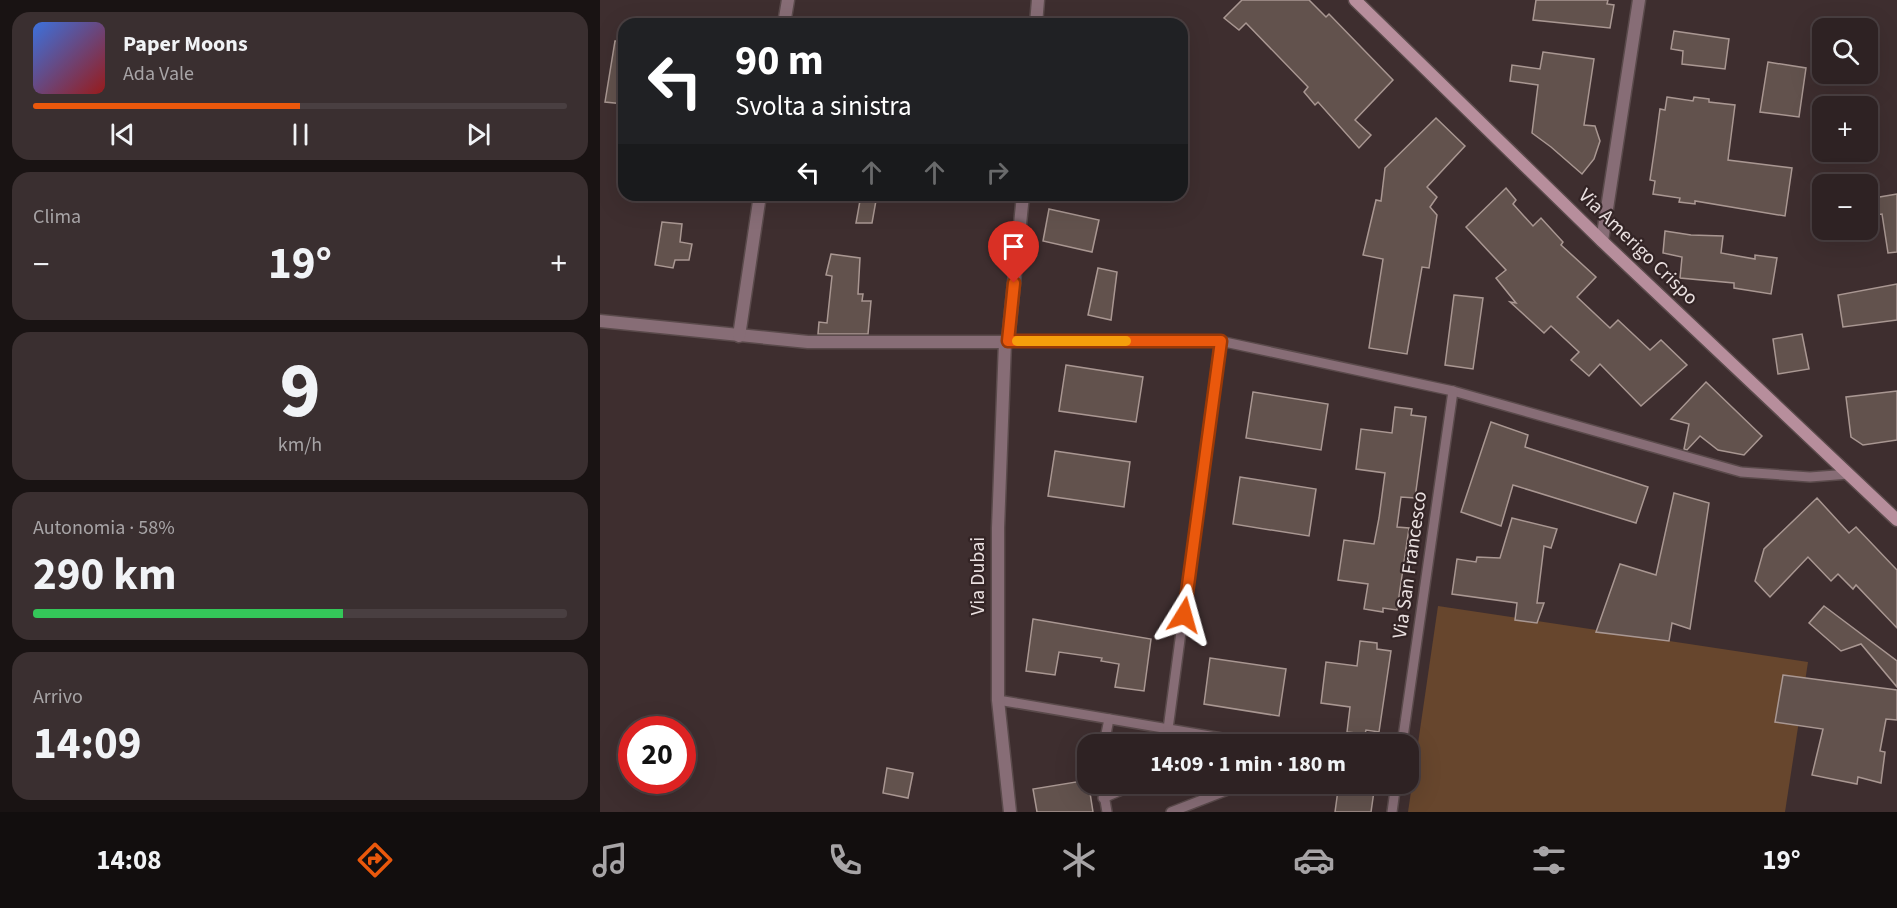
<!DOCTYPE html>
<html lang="it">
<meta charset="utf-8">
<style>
:root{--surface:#2e2223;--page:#3a2f30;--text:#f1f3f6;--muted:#a7a4a6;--line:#493f41;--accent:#ea580c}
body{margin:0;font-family:"Source Sans 3",sans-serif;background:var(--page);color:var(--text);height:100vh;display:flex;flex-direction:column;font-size:22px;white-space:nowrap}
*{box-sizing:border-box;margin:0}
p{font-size:20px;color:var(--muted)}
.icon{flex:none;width:33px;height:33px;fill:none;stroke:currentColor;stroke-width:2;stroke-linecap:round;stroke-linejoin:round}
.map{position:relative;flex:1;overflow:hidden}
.side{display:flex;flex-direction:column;gap:12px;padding:12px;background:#191313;width:600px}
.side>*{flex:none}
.hud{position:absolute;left:18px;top:18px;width:570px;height:183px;border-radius:18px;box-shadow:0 6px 24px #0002,0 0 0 2px var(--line);background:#202124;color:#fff;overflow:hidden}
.controls{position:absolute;left:1212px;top:18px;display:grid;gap:12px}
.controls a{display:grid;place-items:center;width:66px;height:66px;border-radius:12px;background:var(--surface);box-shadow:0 6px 24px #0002,0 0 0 2px var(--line);font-size:30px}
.speed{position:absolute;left:18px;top:716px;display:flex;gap:12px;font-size:30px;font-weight:700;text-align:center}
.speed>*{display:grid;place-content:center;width:78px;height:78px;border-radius:50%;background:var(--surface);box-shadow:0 6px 24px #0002,0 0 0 2px var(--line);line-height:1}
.speed .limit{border:9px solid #d22;background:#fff;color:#111}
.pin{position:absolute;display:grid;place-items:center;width:51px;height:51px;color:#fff;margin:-62px -26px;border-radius:50% 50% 50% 0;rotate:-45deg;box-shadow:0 0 6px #0007}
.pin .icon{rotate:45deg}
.me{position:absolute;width:66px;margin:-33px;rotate:8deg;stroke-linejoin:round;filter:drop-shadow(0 0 4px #0008)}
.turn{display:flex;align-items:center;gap:21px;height:126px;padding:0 18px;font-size:27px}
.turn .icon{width:78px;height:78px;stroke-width:2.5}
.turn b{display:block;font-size:42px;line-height:51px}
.lanes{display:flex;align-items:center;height:57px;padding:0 18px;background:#0003;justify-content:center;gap:30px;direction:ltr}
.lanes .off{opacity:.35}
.big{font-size:45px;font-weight:700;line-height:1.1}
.side .card{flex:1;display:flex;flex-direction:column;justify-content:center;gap:9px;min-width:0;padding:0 21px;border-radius:18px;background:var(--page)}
.side .dial{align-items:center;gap:0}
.dial b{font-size:78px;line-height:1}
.song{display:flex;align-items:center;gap:18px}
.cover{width:72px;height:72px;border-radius:9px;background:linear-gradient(135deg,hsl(220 70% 55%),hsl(0 70% 35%))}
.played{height:6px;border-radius:3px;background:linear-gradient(90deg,var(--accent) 50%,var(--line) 50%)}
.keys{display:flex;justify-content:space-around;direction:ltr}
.heat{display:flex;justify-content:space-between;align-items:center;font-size:33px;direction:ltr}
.charge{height:9px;border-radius:4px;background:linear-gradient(90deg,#34c759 58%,var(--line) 0)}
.trip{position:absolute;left:477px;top:734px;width:342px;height:60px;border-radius:18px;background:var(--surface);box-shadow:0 6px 24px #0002,0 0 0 2px var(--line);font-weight:700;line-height:60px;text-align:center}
.dock{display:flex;height:96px;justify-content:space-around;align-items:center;background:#120e0e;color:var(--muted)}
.dock .icon{width:42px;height:42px}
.dock .current{color:var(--accent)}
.dock b{font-size:27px;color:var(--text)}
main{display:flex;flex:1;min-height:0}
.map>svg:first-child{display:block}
.green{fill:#67462d}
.building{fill:#62524d;stroke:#a99792;stroke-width:1.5}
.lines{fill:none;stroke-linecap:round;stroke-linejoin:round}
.lane-casing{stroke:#5a4a4b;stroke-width:12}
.street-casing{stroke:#5a4a4b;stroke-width:15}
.secondary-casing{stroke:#5a4a4b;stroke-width:15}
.lane{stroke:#876d76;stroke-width:9}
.street{stroke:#876d76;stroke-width:12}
.secondary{stroke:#b78e9c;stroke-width:12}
.route-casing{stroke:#983908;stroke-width:15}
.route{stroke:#ea580c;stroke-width:10}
.slow{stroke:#f59e0b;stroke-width:10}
.labels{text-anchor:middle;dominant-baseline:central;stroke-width:4.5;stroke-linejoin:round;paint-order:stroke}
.street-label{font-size:20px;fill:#eae0e0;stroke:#332425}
</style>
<main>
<section class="side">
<div class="card">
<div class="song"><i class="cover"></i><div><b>Paper Moons</b><p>Ada Vale</p></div></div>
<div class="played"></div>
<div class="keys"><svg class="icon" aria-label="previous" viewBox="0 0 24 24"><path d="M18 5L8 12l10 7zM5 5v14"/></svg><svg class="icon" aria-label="pause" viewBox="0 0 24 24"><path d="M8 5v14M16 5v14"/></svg><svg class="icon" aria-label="next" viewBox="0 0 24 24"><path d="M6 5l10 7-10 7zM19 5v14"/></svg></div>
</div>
<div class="card"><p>Clima</p>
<div class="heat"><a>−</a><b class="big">19°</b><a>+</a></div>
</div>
<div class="card dial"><b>9</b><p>km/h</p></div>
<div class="card"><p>Autonomia · 58%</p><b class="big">290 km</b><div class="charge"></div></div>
<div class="card"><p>Arrivo</p><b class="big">14:09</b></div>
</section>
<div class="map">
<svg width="1297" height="812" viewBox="0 0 1297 812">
<rect width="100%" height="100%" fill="#3e2e2f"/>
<path class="green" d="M838 606 1208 662 1185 812H808Z"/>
<g class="building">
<path d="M642 0H709L726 17 729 14 793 80 755 120 771 135 759 148 718 102 715 105 704 92 708 87 646 23 639 30 624 18Z"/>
<path d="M936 0H1008L1007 4 1014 5 1010 28 933 20Z"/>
<path d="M1074 31 1129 39 1125 69 1082 64 1083 51 1071 49Z"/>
<path d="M15 41H24V104L5 102Z"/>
<path d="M943 52 994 59 984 125 995 126 1000 141 994 159 982 174 951 147 932 133 938 85 910 81 912 65 940 69Z"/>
<path d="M1168 62 1206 68 1199 117 1160 112Z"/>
<path d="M1067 97 1093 101 1094 97 1109 99V102L1135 105 1128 160 1192 168 1185 216 1095 201V204L1079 202 1080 198 1053 194 1055 181 1050 180 1056 139 1060 109 1065 110Z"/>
<path d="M836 118 865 146 827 187 837 197 830 207 837 215 829 268 822 267 807 354 769 348 783 259 763 255 776 200 781 201 785 168Z"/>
<path d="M906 188 916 200 913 204 933 226 941 218 963 242 961 245 996 277 977 297 1010 328 1018 320 1050 350 1061 340 1087 365 1041 406 1000 364 989 376 971 360 979 352 951 326 944 333 910 302 916 303 896 278 906 270 866 227Z"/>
<path d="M1297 194V252L1288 253 1282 214 1268 216V199Z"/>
<path d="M261 195H277L272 223H256Z"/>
<path d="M449 209 499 220 492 252 443 241Z"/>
<path d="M62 222 82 224 80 242 92 244 89 260H75L73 268 55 265Z"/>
<path d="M1065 231 1091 235 1123 236 1121 253 1155 259V255L1177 258 1171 294 1134 288V283L1080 278 1082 257 1063 253Z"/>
<path d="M231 254 260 258 258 294H263L262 301H271L268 334H218L219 322 227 323 232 276 226 275Z"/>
<path d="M498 268 517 272 511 320 488 315Z"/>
<path d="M1297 284V320L1243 327 1238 295Z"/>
<path d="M854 295 883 298 873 369 845 365Z"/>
<path d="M1202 334 1209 369 1178 374 1173 339Z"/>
<path d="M466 365 543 377 536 422 459 411Z"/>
<path d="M1106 382 1162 436 1144 455 1118 450 1100 436 1087 450 1084 449 1089 424 1071 419Z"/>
<path d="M1297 391V440L1263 445 1251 437 1246 397Z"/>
<path d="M653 392 728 404 721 450 646 438Z"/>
<path d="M795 407 812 409 811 415 826 417 815 498 801 497 797 527 809 528 797 610 783 608V612L764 609 768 584 738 580 744 540 774 544 779 518 785 473 756 469 761 429 792 433Z"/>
<path d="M891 422 928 435 925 447 1048 487 1036 523 913 485 901 526 861 512Z"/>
<path d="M455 451 530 462 524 507 448 496Z"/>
<path d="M640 477 716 489 709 536 633 524Z"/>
<path d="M1074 493 1109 503 1090 629 1072 623 1069 641 996 632 1020 564 1056 575Z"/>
<path d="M1217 498 1249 533 1256 527 1297 570V628L1256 585 1253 589 1238 574 1231 581 1208 557 1170 597 1155 581 1164 549Z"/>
<path d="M912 518 957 529 951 548 944 546 937 603H944L937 623 915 620 917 603 852 594 857 559 876 562 877 557 900 558Z"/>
<path d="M1224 606 1297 661V687L1261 644 1241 651 1209 623Z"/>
<path d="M433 619 551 639 544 691 515 687 519 664 501 661 502 658 459 652 455 675 426 671Z"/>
<path d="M760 641 777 643V649L791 651 779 732 766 730 765 734 747 732 750 707 721 703 726 662 757 666Z"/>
<path d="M610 658 686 669 679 716 604 704Z"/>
<path d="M1183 675 1297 690V720L1286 719 1280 751 1285 752 1281 783 1258 777 1257 784 1212 775 1223 729 1175 722Z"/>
<path d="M287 768 313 773 308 798 283 793Z"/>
<path d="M488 780 493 812H437L433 789Z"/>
<path d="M739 783H756V789L774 791 771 812H735Z"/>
</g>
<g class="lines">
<g class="lane-casing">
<g id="lane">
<path d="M408 341H620L853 391 1141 472 1210 477 1249 474"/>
<path d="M398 700 657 744"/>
<path d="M568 729 620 341"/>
<path d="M504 744 509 719"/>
<path d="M802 744 853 391"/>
<path d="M502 783 507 812"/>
<path d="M503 798 538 783"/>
<path d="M571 812 646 783"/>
<path d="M792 812 796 783"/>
</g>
</g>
<g class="street-casing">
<g id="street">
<path d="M184 24 188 0"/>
<path d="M436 24 438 0"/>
<path d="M1002 241 1039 0"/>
<path d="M0 321 208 342H405"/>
<path d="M139 336 160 195"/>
<path d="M410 812 398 700V528L405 342 408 341 423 195"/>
</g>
</g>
<g class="secondary-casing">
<path id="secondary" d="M755 0 1002 241 1297 520"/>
</g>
<use href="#lane" class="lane"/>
<use href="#street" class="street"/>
<use href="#secondary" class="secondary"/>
</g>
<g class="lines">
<g class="route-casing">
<path id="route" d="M414 283 408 341H621L584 615"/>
</g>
<use href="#route" class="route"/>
<path class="slow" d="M417 341H526"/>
</g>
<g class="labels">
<g class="street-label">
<text transform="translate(1038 247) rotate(44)">Via Amerigo Crispo</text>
<text transform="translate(810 565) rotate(-82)">Via San Francesco</text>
<text transform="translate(378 576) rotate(-90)">Via Dubai</text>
</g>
</g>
</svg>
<div class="controls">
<a><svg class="icon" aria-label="search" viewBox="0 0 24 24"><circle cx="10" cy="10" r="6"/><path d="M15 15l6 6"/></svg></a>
<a>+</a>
<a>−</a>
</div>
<div class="speed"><div class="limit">20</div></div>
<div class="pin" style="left:414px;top:283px;background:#d93025"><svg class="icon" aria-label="arrive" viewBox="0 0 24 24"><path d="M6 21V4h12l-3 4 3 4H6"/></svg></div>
<svg class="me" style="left:584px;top:615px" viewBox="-20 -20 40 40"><path d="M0-17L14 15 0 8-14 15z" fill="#ea580c" stroke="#fff" stroke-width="4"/></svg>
<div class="trip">14:09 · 1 min · 180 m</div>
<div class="hud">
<div class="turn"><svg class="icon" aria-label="left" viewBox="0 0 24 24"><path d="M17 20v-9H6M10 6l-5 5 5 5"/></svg><div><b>90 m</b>Svolta a sinistra</div></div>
<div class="lanes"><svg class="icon" aria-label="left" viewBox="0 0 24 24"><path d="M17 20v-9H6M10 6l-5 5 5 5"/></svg><svg class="icon off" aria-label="ahead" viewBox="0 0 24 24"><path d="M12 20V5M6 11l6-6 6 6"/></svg><svg class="icon off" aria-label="ahead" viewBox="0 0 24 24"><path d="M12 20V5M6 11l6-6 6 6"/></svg><svg class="icon off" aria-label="right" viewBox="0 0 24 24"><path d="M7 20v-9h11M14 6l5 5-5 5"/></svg></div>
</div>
</div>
</main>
<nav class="dock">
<b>14:08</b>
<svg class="icon current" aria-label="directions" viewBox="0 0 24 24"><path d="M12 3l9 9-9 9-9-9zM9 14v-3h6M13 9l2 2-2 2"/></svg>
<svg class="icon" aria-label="music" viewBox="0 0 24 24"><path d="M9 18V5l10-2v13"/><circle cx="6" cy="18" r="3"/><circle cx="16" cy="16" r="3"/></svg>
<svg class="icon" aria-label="phone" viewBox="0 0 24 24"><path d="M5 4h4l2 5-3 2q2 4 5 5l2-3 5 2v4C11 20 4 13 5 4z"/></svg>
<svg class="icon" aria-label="climate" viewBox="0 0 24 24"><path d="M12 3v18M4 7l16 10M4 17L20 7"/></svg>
<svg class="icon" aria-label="car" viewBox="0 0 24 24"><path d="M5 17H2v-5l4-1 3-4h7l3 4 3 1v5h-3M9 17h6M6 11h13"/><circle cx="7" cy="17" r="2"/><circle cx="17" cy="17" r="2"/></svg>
<svg class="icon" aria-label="filters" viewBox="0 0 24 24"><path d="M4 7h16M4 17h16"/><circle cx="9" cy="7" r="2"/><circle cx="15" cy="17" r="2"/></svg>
<b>19°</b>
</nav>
